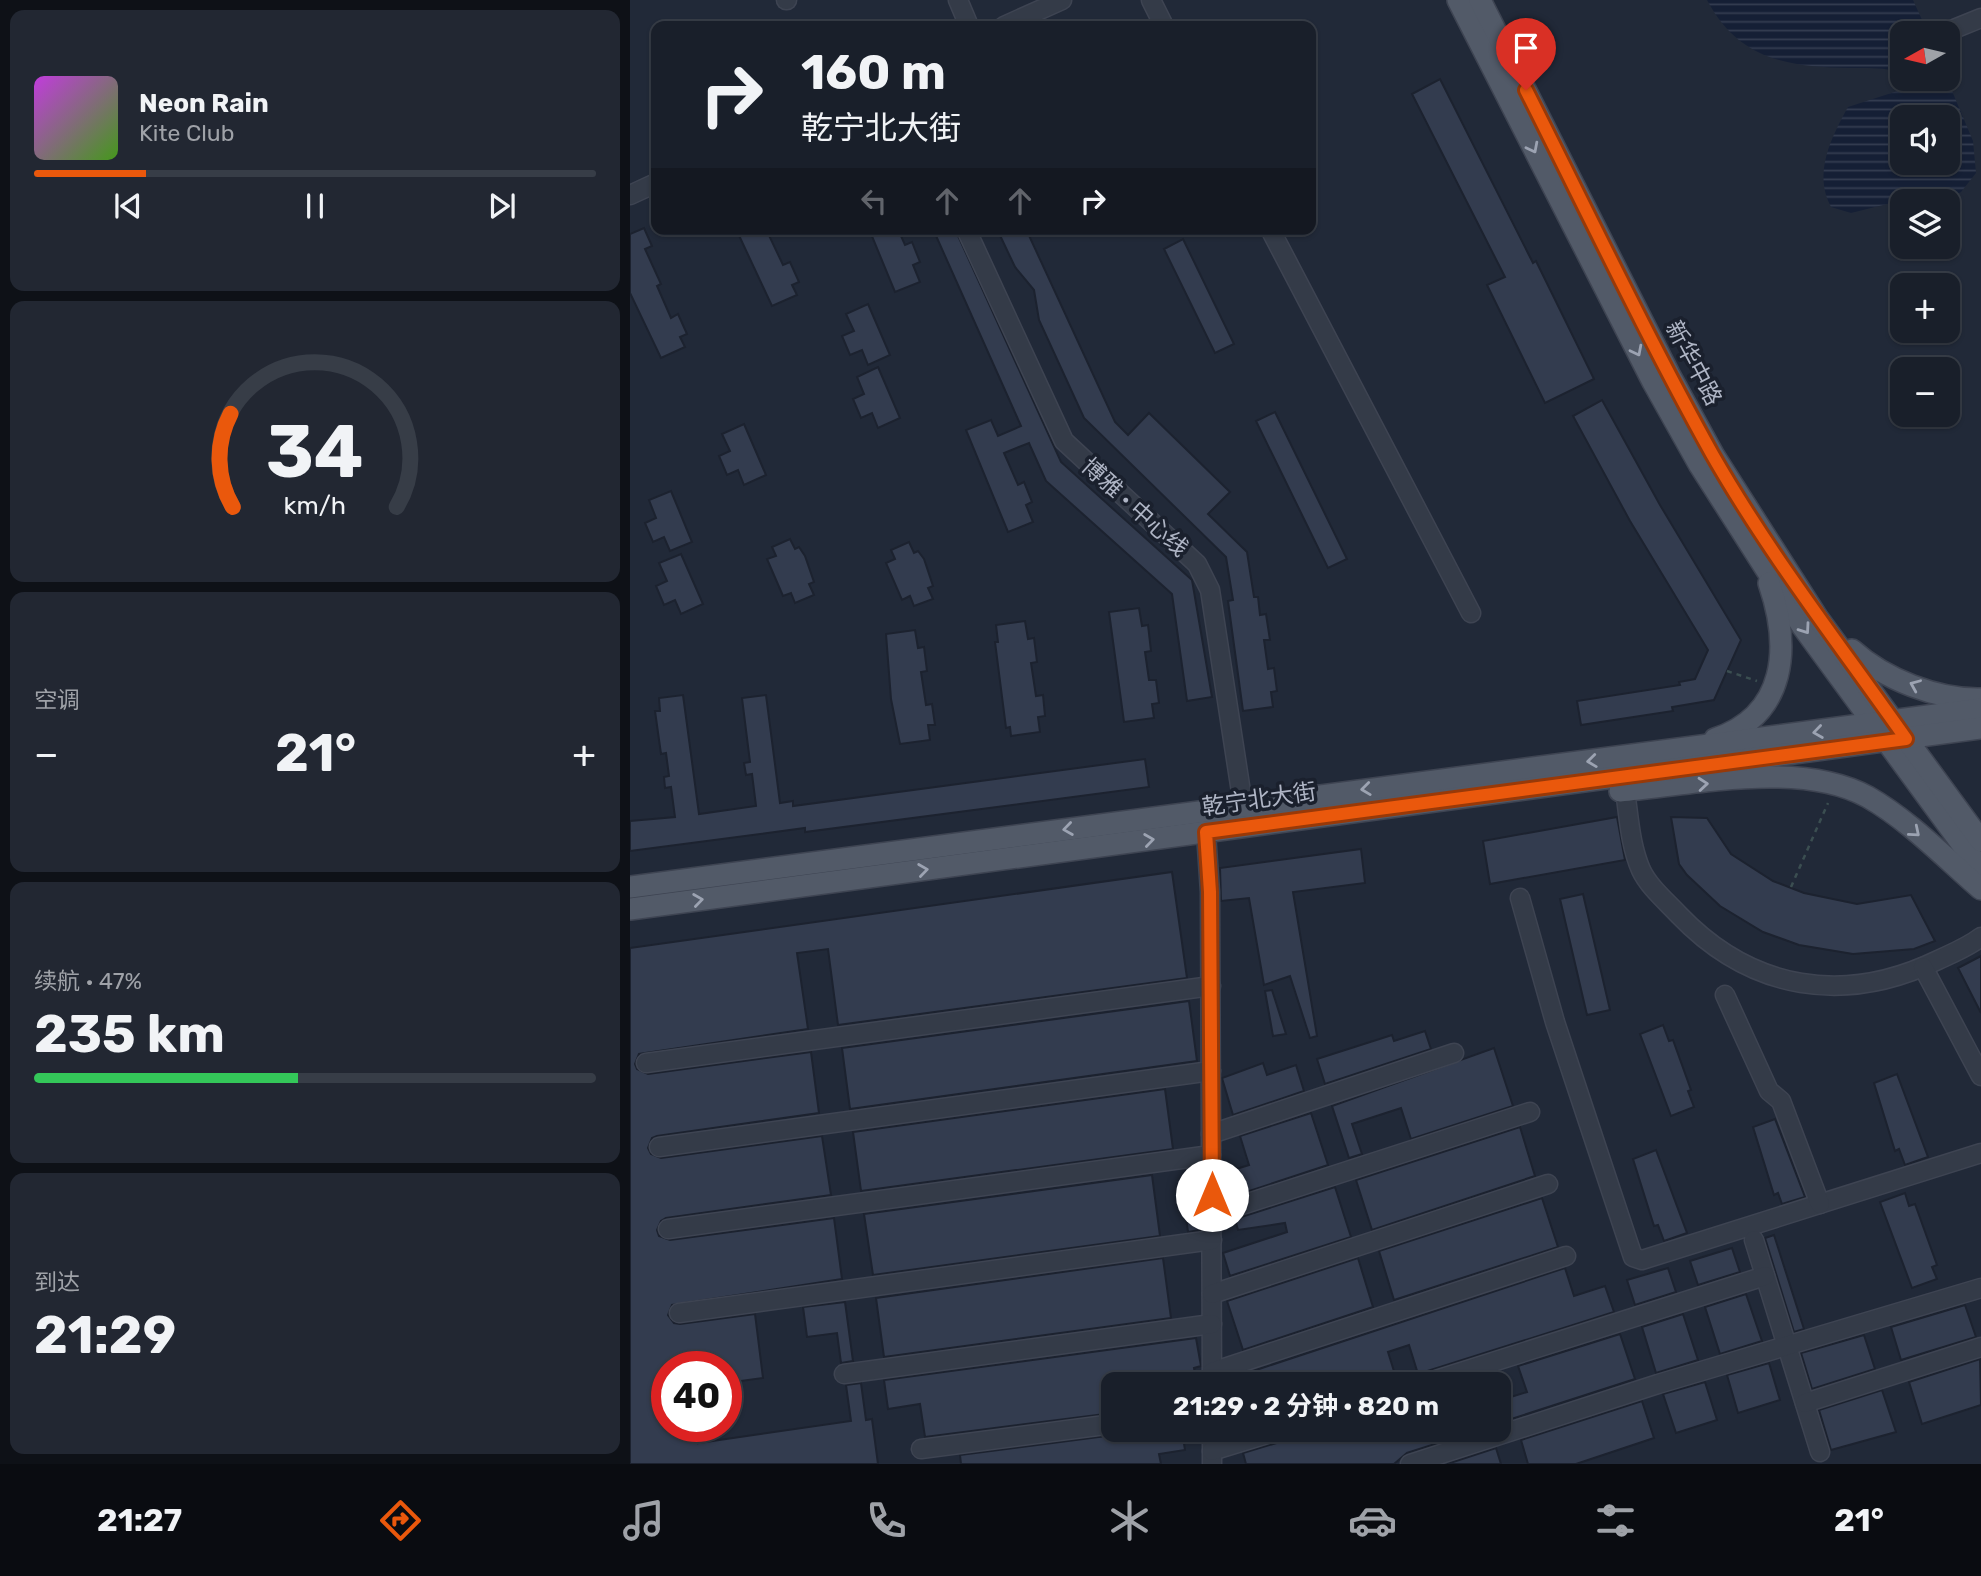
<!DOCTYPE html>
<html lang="zh">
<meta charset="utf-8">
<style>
:root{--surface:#191f2a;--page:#222732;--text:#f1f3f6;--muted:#9fa2a8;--line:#373d47;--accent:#ea580c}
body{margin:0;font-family:Rubik,"Noto Sans SC",sans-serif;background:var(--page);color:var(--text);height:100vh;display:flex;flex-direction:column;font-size:26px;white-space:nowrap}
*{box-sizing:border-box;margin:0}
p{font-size:23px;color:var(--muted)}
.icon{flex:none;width:38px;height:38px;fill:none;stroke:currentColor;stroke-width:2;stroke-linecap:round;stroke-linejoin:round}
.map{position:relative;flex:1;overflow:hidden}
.sheet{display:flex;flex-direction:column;gap:10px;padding:10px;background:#0e1117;width:630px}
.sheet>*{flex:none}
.banner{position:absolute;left:21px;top:21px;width:665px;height:214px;border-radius:14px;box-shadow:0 2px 5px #0004,0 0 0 2px var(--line);background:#191f2a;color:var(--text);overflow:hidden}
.needle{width:46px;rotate:262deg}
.buttons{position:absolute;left:1260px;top:21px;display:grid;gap:14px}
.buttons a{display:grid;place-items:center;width:70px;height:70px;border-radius:14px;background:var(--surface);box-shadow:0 2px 5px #0004,0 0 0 2px var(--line);font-size:35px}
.speed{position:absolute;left:21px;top:1351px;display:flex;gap:14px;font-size:35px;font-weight:700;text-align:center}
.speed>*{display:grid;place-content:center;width:91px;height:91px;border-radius:50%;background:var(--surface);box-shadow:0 2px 5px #0004,0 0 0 2px var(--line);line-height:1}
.speed .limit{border:10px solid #d22;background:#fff;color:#111}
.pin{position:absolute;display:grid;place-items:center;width:60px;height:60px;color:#fff;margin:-72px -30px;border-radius:50% 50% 50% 0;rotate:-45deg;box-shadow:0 0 7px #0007}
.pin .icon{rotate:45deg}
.me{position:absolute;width:77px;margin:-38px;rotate:0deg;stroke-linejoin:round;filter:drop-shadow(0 0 5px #0008)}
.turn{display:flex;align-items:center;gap:24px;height:147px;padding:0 35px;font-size:32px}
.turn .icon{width:91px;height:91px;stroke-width:2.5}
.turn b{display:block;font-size:49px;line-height:60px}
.lanes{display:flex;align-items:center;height:66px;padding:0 35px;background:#0003;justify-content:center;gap:35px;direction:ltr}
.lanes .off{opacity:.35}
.big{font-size:52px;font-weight:700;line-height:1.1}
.sheet .widget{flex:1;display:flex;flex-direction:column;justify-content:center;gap:10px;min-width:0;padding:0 24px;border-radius:14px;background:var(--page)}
.sheet .dial{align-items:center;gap:0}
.dial svg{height:182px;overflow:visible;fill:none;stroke:var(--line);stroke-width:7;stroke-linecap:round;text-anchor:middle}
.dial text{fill:var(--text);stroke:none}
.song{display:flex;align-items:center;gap:21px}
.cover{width:84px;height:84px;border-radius:10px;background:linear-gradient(135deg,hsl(290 70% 55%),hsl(100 70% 35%))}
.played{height:7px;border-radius:4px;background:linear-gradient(90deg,var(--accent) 20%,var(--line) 20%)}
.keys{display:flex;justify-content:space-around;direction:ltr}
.heat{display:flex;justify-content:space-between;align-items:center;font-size:38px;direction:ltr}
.charge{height:10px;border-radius:5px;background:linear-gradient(90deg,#34c759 47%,var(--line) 0)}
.trip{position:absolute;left:471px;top:1372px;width:410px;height:70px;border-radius:14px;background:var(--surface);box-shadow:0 2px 5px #0004,0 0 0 2px var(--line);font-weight:700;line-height:70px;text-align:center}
.tab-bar{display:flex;height:112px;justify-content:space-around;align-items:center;background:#0a0c11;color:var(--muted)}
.tab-bar .icon{width:49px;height:49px}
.tab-bar .on{color:var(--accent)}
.tab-bar b{font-size:32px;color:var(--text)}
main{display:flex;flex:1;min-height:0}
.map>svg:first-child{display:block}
.water{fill:url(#water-rules);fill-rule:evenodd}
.building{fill:#333c4f;stroke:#1c222f;stroke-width:2}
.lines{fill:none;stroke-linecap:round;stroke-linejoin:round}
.minor-casing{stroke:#3e4452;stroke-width:21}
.major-casing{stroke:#3e4452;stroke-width:24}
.path{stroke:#3b4e51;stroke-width:2.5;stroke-dasharray:5 5;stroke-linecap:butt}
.minor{stroke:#343b48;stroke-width:18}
.major{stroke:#525a68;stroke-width:21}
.oneway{stroke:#9ca3b2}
.route-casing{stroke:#983908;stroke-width:18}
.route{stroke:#ea580c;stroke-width:12}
.labels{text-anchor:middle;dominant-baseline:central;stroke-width:7;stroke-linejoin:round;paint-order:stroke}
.street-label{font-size:23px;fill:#afb5c5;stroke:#1a202d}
</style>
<main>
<section class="sheet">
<div class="widget">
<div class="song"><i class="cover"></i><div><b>Neon Rain</b><p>Kite Club</p></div></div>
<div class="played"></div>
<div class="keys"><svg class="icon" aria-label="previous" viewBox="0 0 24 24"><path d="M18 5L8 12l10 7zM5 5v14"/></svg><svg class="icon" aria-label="pause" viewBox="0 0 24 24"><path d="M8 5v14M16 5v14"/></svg><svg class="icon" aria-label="next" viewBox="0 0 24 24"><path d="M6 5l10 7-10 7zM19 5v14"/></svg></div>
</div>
<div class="widget dial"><svg viewBox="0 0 100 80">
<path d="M14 69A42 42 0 1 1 86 69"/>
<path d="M14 69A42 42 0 0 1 13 28" stroke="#ea580c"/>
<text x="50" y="56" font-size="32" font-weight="700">34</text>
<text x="50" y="72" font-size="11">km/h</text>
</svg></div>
<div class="widget"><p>空调</p>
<div class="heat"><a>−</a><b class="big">21°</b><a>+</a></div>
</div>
<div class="widget"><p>续航 · 47%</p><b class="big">235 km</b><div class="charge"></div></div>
<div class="widget"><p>到达</p><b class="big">21:29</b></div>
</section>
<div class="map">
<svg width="1351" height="1464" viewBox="0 0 1351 1464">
<defs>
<pattern id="water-rules" width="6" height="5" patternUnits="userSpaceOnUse" patternTransform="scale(1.75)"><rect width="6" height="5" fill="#151f35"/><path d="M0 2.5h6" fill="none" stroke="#343d51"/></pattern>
</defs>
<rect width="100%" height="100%" fill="#212938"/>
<g class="water">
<path d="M1077 0H1283L1298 33H1272V73C1255 67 1237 68 1219 68 1157 67 1108 59 1077 0Z"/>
<path d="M1284 79H1317L1343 141 1346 173 1331 192 1314 201 1265 202 1221 213 1201 207C1183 173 1201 138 1218 107L1280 87ZM1272 117H1318V163H1272Z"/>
</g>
<g class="building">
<path d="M810 79 903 263 906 261 964 379 915 403 857 285 875 277 782 94Z"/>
<path d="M14 228 22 246 15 249 31 284 27 286 41 318 48 314 57 334 50 337 55 347 31 358 0 293V234Z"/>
<path d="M106 229H136L153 265 160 262 169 282 162 285 167 295 142 306Z"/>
<path d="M239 229H268L275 245 282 242 290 262 283 265 290 282 265 292Z"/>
<path d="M303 229H325L431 462 562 580 582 697 557 701 542 594 416 481 399 443 374 453 388 485 394 482 402 502 396 505 403 522 378 532 336 430 361 420 368 436 391 426Z"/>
<path d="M367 229H396L485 422 498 435 519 413 600 492 578 514 617 552 624 597H628L630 615 636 614 640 640H634L638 669 644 668 647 691 641 692 643 707 613 711 598 601 603 600 596 557 454 418 409 320 404 290 385 267Z"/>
<path d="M553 239 604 344 585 353 534 249Z"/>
<path d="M238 304 260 355 238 365 232 350 220 355 212 336 224 331 216 314Z"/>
<path d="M248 367 270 418 248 428 242 413 231 418 223 399 234 394 227 377Z"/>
<path d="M972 400 1030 505 1111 640 1084 700 1042 707 1043 711 951 725 947 701 1050 685 1049 682 1065 679 1078 650 1000 521 943 416Z"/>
<path d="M645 412 717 559 698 568 626 421Z"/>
<path d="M114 424 136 475 114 485 108 470 97 475 89 456 100 451 92 434Z"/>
<path d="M41 491 62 542 40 551 34 537 23 542 15 523 26 518 19 500Z"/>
<path d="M160 539 165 549 169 547 175 556 184 582 179 584 184 595 165 603 161 593 153 596 137 559 146 556 142 547Z"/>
<path d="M279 542 284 553 288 551 294 559 303 586 298 588 303 599 284 606 280 596 272 600 256 563 265 559 261 550Z"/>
<path d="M51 554 73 604 51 614 45 600 34 605 26 586 37 581 29 563Z"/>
<path d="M509 608 512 626 518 625 521 651 515 652 519 680H526L529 703 522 704 524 718 494 722 479 612Z"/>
<path d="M395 621 398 639 404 638 407 662 401 663 406 696 413 695 415 716 408 717 410 732 381 736 380 727 376 728 365 642H368L366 625Z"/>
<path d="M285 630 288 648 294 647 297 671 291 672 296 705 302 704 305 725H298L300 740 270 744 261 699 256 634Z"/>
<path d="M53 695 69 814 126 806 122 774 116 775 114 763 120 762 112 698 136 695 150 803 163 801V806L515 759 519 787 175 832V828L0 851V821L45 817 41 787 35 788 34 777 39 776 36 753 31 754 25 711H30L29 698Z"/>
<path d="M987 817 995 860 860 884 853 841Z"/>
<path d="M1041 817 1077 818 1101 854 1143 881 1174 893 1227 904 1281 895 1305 941 1284 949 1223 954 1169 945 1133 932 1090 906 1057 875 1049 864Z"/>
<path d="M731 849 735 883 663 892 687 1036 680 1038 660 976 634 985 619 898 591 901 590 868Z"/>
<path d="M542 872 557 978 208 1025 198 949 167 953 178 1029 9 1054 5 1064 7 1069 18 1074 181 1052 189 1113 27 1136 22 1138 18 1148 21 1154 31 1158 192 1136 201 1195 36 1218 31 1221 27 1230 29 1236 40 1240 204 1218 212 1279 42 1305 38 1315 44 1323 50 1324 125 1314 133 1378 96 1383V1367H37V1426H66L68 1443 221 1421 216 1385 231 1383 236 1420 242 1419 248 1464H0V948Z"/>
<path d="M953 894 980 1010 957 1015 930 899Z"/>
<path d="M1351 956V1013L1328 968Z"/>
<path d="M642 990 656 1034 643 1036 635 991Z"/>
<path d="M559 1001 567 1061 220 1109 212 1048Z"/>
<path d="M1033 1025 1039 1041 1043 1040 1061 1090 1058 1091 1064 1107 1041 1116 1010 1034Z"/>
<path d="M795 1031 801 1049 695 1084 687 1059 762 1035 764 1041Z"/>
<path d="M864 1048 883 1106 781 1139 771 1108 722 1124 732 1154 719 1158 702 1106Z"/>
<path d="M633 1063 637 1075 666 1065 674 1091 603 1115 592 1078Z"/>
<path d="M1267 1074 1298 1157 1275 1165 1269 1149 1265 1151 1244 1083Z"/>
<path d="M535 1089 543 1149 231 1191 223 1132Z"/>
<path d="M681 1113 698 1165 598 1198 593 1173 619 1165 610 1136Z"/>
<path d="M1145 1119 1175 1197 1152 1204 1148 1193 1144 1195 1123 1127Z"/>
<path d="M890 1127 905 1176 742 1230 726 1180Z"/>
<path d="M1026 1150 1057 1233 1034 1241 1028 1225 1024 1226 1003 1159Z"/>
<path d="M568 1168 570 1199 560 1200 556 1170Z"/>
<path d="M522 1175 530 1236 243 1275 234 1214Z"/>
<path d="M705 1187 721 1237 600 1276 593 1253 657 1232 655 1223 608 1230 605 1219Z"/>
<path d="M1275 1193 1279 1206 1285 1204 1307 1265 1302 1267 1307 1279 1282 1288 1250 1202Z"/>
<path d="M912 1198 928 1247 764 1300 749 1251Z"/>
<path d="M566 1201 570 1230 558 1232 554 1203Z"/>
<path d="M1144 1235 1174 1329 1164 1332 1135 1238Z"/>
<path d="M1102 1248 1110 1272 1068 1285 1060 1261Z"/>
<path d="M533 1258 541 1318 254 1357 246 1298Z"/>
<path d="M728 1258 743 1307 613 1350 597 1301Z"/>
<path d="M935 1268 944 1296 975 1286 984 1312 788 1374 779 1345 758 1352 768 1384H624L620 1372Z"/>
<path d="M1038 1268 1046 1292 1005 1305 997 1280Z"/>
<path d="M1116 1294 1132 1341 1090 1354 1075 1307Z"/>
<path d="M215 1302 223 1361 211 1363 207 1333 177 1337 173 1307Z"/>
<path d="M1335 1305 1346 1337 1271 1360 1261 1327Z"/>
<path d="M1053 1314 1068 1360 1026 1373 1012 1327Z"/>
<path d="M990 1334 1005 1379 872 1422 868 1401 897 1392 888 1366Z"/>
<path d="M1234 1335 1245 1369 1182 1389 1171 1353Z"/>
<path d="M566 1338 571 1366 564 1368 567 1384H483V1413L295 1437 290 1404 258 1409 254 1380Z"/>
<path d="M1350 1359 1351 1405 1292 1424 1279 1382Z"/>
<path d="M1139 1363 1150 1400 1108 1413 1097 1375Z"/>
<path d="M1075 1382 1087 1420 1046 1433 1033 1394Z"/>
<path d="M1252 1390 1266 1432 1201 1450 1189 1410Z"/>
<path d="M1012 1401 1024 1438 946 1464H898L891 1440Z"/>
<path d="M493 1430H552L555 1450 529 1454 531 1464H331L330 1455 484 1435Z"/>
<path d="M673 1430H849L777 1453 764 1464H616L613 1453 653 1441 660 1434Z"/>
<path d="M866 1448 871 1464H817Z"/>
</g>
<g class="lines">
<g class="minor-casing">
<g id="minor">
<path d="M156 0H157"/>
<path d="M328 0 339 26"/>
<path d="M521 0 534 26"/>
<path d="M374 26 432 0"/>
<path d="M1314 33 1351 18"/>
<path d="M0 195 26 183"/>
<path d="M336 229 434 441 567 564 580 590 613 805"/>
<path d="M640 229 841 613"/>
<path d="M995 791C999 817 1000 845 1011 870 1019 887 1036 901 1049 915 1122 991 1215 1005 1308 960 1323 953 1338 947 1351 937"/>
<path d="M576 833 580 892 582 1384"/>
<path d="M890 898 925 1022 1003 1257 1012 1260 1351 1153"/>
<path d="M1293 967 1351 1076"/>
<path d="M1095 995 1139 1091 1151 1101 1190 1204"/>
<path d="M16 1063 581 986"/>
<path d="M581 1134 824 1053"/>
<path d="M29 1147 581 1071"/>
<path d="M581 1215 900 1112"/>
<path d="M38 1229 581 1155"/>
<path d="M1124 1240 1190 1452"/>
<path d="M582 1294 918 1184"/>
<path d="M49 1313 582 1240"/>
<path d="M582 1372 936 1256"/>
<path d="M214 1374 582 1324"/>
<path d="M793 1384 1135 1276"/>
<path d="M1175 1403 1351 1347"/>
<path d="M582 1430V1464"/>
<path d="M291 1449 483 1424"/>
<path d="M582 1451 650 1430"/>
<path d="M780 1464 1028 1384 1351 1288"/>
</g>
</g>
<g class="major-casing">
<g id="major">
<path d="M828 0 1023 382 1069 464 1173 627 1351 870"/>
<path d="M850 0 1039 374 1084 456 1187 617 1351 841"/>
<path d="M1222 650C1254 679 1307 700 1351 699"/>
<path d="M1085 739C1157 715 1161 647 1139 583"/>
<path d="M990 791C1064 784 1171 760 1238 797 1280 821 1315 858 1351 889"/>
<path d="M0 887 1351 709"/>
<path d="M0 909 1351 728"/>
</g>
</g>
<g class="path">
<path d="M1097 671 1127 681"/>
<path d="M1161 887 1198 803"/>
</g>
<use href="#minor" class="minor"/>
<use href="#major" class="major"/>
</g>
<defs><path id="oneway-chevron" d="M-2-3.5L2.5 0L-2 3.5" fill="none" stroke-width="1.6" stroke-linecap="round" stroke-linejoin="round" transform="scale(1.75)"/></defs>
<g class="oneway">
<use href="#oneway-chevron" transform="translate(903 148) rotate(63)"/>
<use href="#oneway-chevron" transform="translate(1007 351) rotate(63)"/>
<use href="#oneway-chevron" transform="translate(1175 629) rotate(55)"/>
<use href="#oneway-chevron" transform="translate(1285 685) rotate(-157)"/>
<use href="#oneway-chevron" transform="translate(1188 732) rotate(172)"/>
<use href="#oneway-chevron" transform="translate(962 761) rotate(173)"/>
<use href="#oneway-chevron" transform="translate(1073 784) rotate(-5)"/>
<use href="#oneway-chevron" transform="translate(736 789) rotate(173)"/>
<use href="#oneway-chevron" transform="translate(438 829) rotate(172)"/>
<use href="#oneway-chevron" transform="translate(1285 832) rotate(40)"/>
<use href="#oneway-chevron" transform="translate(519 840) rotate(-8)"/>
<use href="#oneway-chevron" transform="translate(293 870) rotate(-8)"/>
<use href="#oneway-chevron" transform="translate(68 900) rotate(-8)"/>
</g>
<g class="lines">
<g class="route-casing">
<path id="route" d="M582 1195 580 892 576 832 1276 739C1210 645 1139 554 1082 454 1016 335 957 211 896 90"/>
</g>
<use href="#route" class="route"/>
</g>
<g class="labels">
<g class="street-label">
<text transform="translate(1064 363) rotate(62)">新华中路</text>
<text transform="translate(505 507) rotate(42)">博雅 · 中心线</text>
<text transform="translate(629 799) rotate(-8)">乾宁北大街</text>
</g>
</g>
</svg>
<div class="buttons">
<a><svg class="needle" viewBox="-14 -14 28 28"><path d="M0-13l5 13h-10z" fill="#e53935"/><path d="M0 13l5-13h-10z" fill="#9fa2a8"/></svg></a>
<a><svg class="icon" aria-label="sound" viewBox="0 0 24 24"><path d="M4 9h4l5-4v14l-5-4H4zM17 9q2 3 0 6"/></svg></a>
<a><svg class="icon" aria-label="layers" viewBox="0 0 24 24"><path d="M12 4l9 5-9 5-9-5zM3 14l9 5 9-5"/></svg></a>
<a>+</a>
<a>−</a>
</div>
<div class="speed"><div class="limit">40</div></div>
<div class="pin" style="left:896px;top:90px;background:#d93025"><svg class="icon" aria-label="arrive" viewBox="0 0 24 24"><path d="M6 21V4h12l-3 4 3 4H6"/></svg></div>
<svg class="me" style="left:582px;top:1195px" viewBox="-20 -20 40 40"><circle r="19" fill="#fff"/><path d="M0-13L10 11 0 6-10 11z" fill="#ea580c"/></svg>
<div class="trip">21:29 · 2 分钟 · 820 m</div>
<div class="banner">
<div class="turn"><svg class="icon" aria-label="right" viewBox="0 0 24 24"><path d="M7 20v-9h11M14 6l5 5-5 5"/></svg><div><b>160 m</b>乾宁北大街</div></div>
<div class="lanes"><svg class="icon off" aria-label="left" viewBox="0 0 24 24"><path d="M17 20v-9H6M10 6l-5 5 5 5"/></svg><svg class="icon off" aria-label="ahead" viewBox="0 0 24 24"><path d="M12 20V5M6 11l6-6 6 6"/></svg><svg class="icon off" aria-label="ahead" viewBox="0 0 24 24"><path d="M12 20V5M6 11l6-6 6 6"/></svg><svg class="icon" aria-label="right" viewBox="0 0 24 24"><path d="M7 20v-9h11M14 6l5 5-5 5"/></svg></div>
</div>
</div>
</main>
<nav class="tab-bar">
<b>21:27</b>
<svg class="icon on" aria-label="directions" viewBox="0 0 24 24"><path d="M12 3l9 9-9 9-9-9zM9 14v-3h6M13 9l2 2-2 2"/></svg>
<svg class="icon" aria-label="music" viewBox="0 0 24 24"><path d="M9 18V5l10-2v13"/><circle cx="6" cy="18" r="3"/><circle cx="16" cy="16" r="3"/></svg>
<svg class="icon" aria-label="phone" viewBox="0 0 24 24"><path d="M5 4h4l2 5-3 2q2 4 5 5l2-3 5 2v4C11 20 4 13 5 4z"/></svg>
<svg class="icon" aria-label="climate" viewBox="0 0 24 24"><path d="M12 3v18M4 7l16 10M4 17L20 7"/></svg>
<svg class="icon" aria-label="car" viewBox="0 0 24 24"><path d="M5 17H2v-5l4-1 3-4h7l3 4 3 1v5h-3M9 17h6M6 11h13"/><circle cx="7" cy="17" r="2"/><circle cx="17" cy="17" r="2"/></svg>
<svg class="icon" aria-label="filters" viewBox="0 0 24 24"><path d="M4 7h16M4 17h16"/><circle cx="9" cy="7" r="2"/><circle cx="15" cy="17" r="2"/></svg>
<b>21°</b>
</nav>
